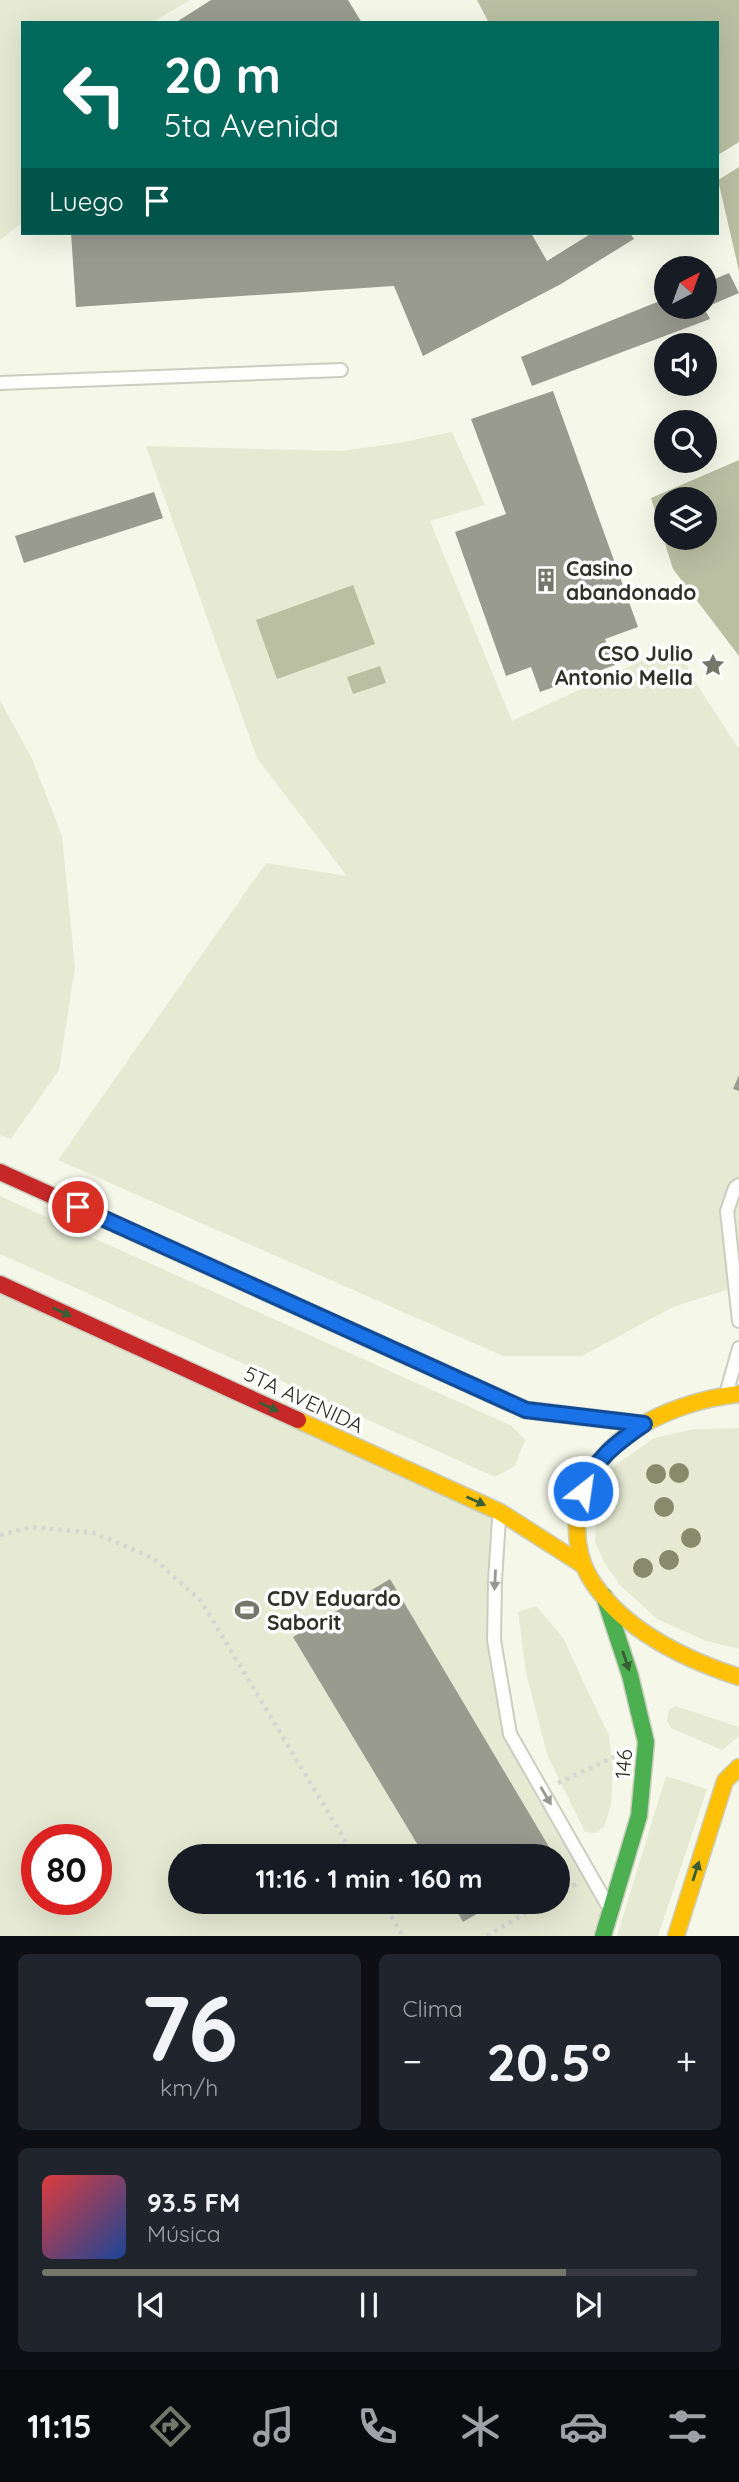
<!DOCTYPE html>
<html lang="es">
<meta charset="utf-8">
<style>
:root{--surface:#171b24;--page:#20242c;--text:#f1f3f6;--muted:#9ea1a6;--line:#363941;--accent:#74776a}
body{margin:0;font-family:Quicksand,sans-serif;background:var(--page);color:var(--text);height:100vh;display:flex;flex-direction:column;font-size:26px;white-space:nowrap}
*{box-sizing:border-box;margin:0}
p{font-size:23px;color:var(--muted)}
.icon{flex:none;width:38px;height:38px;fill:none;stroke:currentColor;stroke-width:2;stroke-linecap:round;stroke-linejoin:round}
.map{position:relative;height:1936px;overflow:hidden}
.drawer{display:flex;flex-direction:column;gap:18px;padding:18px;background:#0d0f14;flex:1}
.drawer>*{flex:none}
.guide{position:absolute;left:21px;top:21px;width:698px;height:214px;border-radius:0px;box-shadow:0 7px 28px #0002;background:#00695c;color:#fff;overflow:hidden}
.needle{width:46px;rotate:41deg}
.tools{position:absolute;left:654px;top:256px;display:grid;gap:14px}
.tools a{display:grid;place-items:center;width:63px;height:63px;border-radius:50%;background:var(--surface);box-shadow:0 7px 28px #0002;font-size:35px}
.speed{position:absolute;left:21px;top:1824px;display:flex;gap:14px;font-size:35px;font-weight:700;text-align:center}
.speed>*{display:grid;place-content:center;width:91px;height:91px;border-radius:50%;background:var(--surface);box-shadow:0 7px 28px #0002;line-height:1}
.speed .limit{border:10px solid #d22;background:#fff;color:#111}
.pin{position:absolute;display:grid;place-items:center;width:60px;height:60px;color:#fff;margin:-30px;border:4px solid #fff;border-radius:50%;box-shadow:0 2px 7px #0007}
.me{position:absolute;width:77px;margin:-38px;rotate:30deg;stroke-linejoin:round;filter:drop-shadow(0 0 5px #0008)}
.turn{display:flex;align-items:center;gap:24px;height:147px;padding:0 28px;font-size:32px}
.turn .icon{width:91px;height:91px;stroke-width:2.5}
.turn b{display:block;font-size:49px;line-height:60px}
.then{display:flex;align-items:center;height:66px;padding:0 28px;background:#0003;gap:14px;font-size:26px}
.big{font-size:52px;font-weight:800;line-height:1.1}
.drawer .card{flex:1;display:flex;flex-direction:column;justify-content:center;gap:10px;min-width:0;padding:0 24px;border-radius:10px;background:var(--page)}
.drawer .dial{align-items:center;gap:0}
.dial b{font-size:91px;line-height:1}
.song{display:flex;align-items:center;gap:21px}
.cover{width:84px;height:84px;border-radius:10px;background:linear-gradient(135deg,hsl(0 70% 55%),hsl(220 70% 35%))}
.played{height:7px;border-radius:4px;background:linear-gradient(90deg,var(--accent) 80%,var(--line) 80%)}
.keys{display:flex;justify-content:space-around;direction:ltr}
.heat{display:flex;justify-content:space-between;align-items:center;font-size:38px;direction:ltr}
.drawer .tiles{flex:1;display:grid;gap:18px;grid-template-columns:1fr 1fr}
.card:last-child{grid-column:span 2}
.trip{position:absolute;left:168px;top:1844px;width:402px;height:70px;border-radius:35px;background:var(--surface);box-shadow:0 7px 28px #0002;font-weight:800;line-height:70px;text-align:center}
.menu{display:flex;height:112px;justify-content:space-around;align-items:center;background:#090b0e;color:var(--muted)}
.menu .icon{width:49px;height:49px}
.menu .active{color:var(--accent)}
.menu b{font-size:32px;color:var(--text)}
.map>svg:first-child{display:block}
.green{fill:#e6ead3;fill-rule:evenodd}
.water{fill:#bbbfa2;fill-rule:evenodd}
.building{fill:#999b8f}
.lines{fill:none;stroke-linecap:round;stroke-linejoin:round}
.lane-casing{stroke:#cbcdc0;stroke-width:16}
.fast-casing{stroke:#cbcdc0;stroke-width:19}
.slow-casing{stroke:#cbcdc0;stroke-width:19}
.jam-casing{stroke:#cbcdc0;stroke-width:19}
.path{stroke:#d6d7d3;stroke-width:4.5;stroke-dasharray:3.5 5;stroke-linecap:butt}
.lane{stroke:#fefefc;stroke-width:12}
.fast{stroke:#4caf50;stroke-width:16}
.slow{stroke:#ffc107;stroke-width:16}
.jam{stroke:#c62828;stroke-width:16}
.tree{fill:#888b6b}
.oneway{fill:#395d35}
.oneway2{fill:#969891}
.route-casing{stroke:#114b97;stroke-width:18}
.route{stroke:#1a73e8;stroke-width:12}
.labels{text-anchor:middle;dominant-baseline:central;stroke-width:7;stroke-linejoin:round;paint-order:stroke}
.poi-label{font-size:21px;font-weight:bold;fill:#2f3126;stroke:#fff;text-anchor:start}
.street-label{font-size:21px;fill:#2f3126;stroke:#fff}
</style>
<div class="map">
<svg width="739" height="1936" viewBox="0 0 739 1936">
<rect width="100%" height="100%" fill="#f5f8e8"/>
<g class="green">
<path d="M0 0H190L151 23H23V222L0 240Z"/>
<path d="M452 432 485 505 430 521 512 721 680 643 690 674 739 749V1286L673 1307 582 1356H503L58 1160 266 863 347 876 257 758 146 446 342 451 398 443Z"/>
<path d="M0 700 33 761 62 836 75 968 59 1070 11 1139 0 1135Z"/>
<path d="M0 1196 512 1426 525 1440 515 1466 495 1477 0 1254Z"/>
<path d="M0 1284 500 1512 494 1640 510 1734 610 1910 603 1936H0ZM37 1839H96V1899H37ZM180 1857H558V1902H180Z"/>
<path d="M739 1428V1649L706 1641 657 1619 619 1584 605 1564 595 1542 597 1500 610 1469 654 1438 694 1429Z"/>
<path d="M536 1606 563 1638 609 1736 613 1769 611 1805 604 1827 595 1833 585 1832 548 1757 526 1673 518 1612Z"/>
<path d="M676 1706 739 1727V1736L722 1750 671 1728 667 1721 669 1709Z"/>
<path d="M666 1776 707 1789 658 1936H617Z"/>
</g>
<g class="water">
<path d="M477 0H739V142L718 155V23H489Z"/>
<path d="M739 167V271L718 180Z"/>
<path d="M739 460V656L673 569 651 498ZM667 499H705V537H667Z"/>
<path d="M353 585 375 644 277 679 256 620Z"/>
<path d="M380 666 386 683 353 694 347 677Z"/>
</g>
<g class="building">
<path d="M211 0H348L362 23H175Z"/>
<path d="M71 233H531L547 261 592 233H630L634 239 561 284 423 356 394 286 76 307Z"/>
<path d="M729 273 739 293 704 308 710 319 532 386 521 357 667 298V306H705V283Z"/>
<path d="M553 391 638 627 605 639 615 665 540 692 531 667 506 676 455 532 506 514 471 419Z"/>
<path d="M154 492 163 518 24 563 15 536Z"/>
<path d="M739 1075V1091L733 1089Z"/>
<path d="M390 1579 555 1857H425L293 1637Z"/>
<path d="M452 1902H497L463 1922Z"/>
</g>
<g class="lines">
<g class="lane-casing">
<g id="lane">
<path d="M0 383 341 370"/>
<path d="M739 1185 735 1188 727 1211 739 1321"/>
<path d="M727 1391 739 1348"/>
<path d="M499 1519 495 1581 494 1640 510 1734 607 1904"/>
</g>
</g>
<g class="fast-casing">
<path id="fast" d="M603 1936 639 1816 646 1742 630 1675 604 1596"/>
</g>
<g class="slow-casing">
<g id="slow">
<path d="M398 1352 526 1410 644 1424"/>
<path d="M739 1394C668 1402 576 1443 577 1527 577 1545 581 1563 590 1578 622 1630 684 1659 739 1677"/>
<path d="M298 1420 500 1512 583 1565"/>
<path d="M676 1936 725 1781 739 1767"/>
</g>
</g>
<g class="jam-casing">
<g id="jam">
<path d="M0 1172 398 1352"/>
<path d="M0 1284 298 1420"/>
</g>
</g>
<g class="path">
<path d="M0 1535 31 1527 94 1533 153 1558 201 1601 355 1857"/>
<path d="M558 1783 614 1757"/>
<path d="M558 1894 576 1884"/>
<path d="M382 1902 403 1936"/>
<path d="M487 1936 544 1902"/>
</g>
<use href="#lane" class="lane"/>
<use href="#fast" class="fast"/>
<use href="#slow" class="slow"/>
<use href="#jam" class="jam"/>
</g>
<g class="tree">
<circle cx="679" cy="1473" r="10"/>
<circle cx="656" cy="1474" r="10"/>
<circle cx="664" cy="1507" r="10"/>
<circle cx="691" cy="1538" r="10"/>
<circle cx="669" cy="1560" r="10"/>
<circle cx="643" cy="1568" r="10"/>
</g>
<defs><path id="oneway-solid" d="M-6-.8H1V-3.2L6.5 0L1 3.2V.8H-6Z" transform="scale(1.75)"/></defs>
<g class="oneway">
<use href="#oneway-solid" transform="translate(62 1312) rotate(25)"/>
<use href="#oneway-solid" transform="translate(269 1407) rotate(25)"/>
<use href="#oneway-solid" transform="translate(476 1501) rotate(24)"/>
<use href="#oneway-solid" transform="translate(626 1661) rotate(71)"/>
<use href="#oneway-solid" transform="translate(696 1871) rotate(-72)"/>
</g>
<g class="oneway2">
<use href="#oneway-solid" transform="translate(495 1580) rotate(93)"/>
<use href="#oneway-solid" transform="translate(546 1796) rotate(60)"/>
</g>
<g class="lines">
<g class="route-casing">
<path id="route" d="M78 1207 526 1410 644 1424C618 1442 593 1460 583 1491"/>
</g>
<use href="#route" class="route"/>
</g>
<defs>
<g id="building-bare" transform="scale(1.89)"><path d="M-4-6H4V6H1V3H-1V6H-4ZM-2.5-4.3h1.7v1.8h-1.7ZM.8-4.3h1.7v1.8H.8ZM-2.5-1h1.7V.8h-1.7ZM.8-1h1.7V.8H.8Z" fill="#74776a" stroke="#fff" stroke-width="2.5" paint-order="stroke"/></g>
<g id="sight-bare" transform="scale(1.89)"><path d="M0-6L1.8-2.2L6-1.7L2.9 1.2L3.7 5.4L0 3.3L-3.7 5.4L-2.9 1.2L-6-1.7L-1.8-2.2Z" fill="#74776a" stroke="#fff" stroke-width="2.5" paint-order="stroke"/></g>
<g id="stadium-bare" transform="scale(1.89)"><path d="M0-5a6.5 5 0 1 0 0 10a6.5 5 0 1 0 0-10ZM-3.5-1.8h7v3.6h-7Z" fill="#74776a" stroke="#fff" stroke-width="2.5" paint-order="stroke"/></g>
</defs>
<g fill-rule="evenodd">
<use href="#building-bare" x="546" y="580"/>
<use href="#sight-bare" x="713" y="665"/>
<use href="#stadium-bare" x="247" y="1610"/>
</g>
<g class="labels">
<g class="poi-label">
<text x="566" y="568">Casino<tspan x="566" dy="24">abandonado</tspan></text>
<text x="693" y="653" text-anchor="end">CSO Julio<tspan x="693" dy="24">Antonio Mella</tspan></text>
<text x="267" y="1598">CDV Eduardo<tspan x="267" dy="24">Saborit</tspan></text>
</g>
<g class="street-label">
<text transform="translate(304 1399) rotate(25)">5TA AVENIDA</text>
<text transform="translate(623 1764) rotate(-85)">146</text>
</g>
</g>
</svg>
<div class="tools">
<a><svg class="needle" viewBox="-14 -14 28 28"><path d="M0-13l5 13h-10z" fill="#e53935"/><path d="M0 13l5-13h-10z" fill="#9ea1a6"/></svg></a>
<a><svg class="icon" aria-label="sound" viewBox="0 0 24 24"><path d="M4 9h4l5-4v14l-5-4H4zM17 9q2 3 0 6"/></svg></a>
<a><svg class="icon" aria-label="search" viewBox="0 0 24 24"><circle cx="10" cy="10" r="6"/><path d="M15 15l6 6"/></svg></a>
<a><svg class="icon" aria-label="layers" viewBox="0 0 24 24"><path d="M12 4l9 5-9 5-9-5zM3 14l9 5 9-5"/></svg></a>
</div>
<div class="speed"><div class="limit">80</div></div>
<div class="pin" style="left:78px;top:1207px;background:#d93025"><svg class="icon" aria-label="arrive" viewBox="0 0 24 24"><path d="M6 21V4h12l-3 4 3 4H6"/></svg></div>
<svg class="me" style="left:583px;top:1491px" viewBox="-20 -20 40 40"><circle r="17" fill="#1a73e8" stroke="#fff" stroke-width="3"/><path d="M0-11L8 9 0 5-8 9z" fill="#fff"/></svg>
<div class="trip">11:16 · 1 min · 160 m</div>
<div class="guide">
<div class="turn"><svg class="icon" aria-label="left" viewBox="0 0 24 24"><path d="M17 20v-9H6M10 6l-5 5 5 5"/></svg><div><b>20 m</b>5ta Avenida</div></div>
<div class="then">Luego<svg class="icon" aria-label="arrive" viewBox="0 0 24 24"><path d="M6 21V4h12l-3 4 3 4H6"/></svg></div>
</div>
</div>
<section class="drawer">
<div class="tiles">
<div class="card dial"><b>76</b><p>km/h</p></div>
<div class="card"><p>Clima</p>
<div class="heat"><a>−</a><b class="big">20.5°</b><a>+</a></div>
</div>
<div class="card">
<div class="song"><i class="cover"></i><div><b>93.5 FM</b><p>Música</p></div></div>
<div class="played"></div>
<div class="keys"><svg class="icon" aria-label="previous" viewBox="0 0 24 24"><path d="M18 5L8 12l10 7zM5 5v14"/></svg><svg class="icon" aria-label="pause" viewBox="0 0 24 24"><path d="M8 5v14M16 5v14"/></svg><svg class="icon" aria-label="next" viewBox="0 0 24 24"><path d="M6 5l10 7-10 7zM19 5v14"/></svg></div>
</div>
</div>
</section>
<nav class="menu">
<b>11:15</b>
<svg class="icon active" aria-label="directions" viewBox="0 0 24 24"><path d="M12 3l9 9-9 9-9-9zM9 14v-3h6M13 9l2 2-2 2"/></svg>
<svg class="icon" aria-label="music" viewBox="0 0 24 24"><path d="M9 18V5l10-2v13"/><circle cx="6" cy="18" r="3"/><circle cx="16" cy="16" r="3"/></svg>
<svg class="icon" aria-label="phone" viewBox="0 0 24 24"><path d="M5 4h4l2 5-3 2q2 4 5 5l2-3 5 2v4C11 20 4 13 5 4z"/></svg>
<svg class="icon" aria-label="climate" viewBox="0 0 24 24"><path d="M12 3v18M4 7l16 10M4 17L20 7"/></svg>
<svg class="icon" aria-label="car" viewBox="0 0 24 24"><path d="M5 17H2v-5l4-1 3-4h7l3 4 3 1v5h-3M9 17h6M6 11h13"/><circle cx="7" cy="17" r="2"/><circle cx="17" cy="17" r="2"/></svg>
<svg class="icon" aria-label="filters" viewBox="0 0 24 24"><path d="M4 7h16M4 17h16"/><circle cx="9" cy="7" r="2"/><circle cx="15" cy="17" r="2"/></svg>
</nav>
